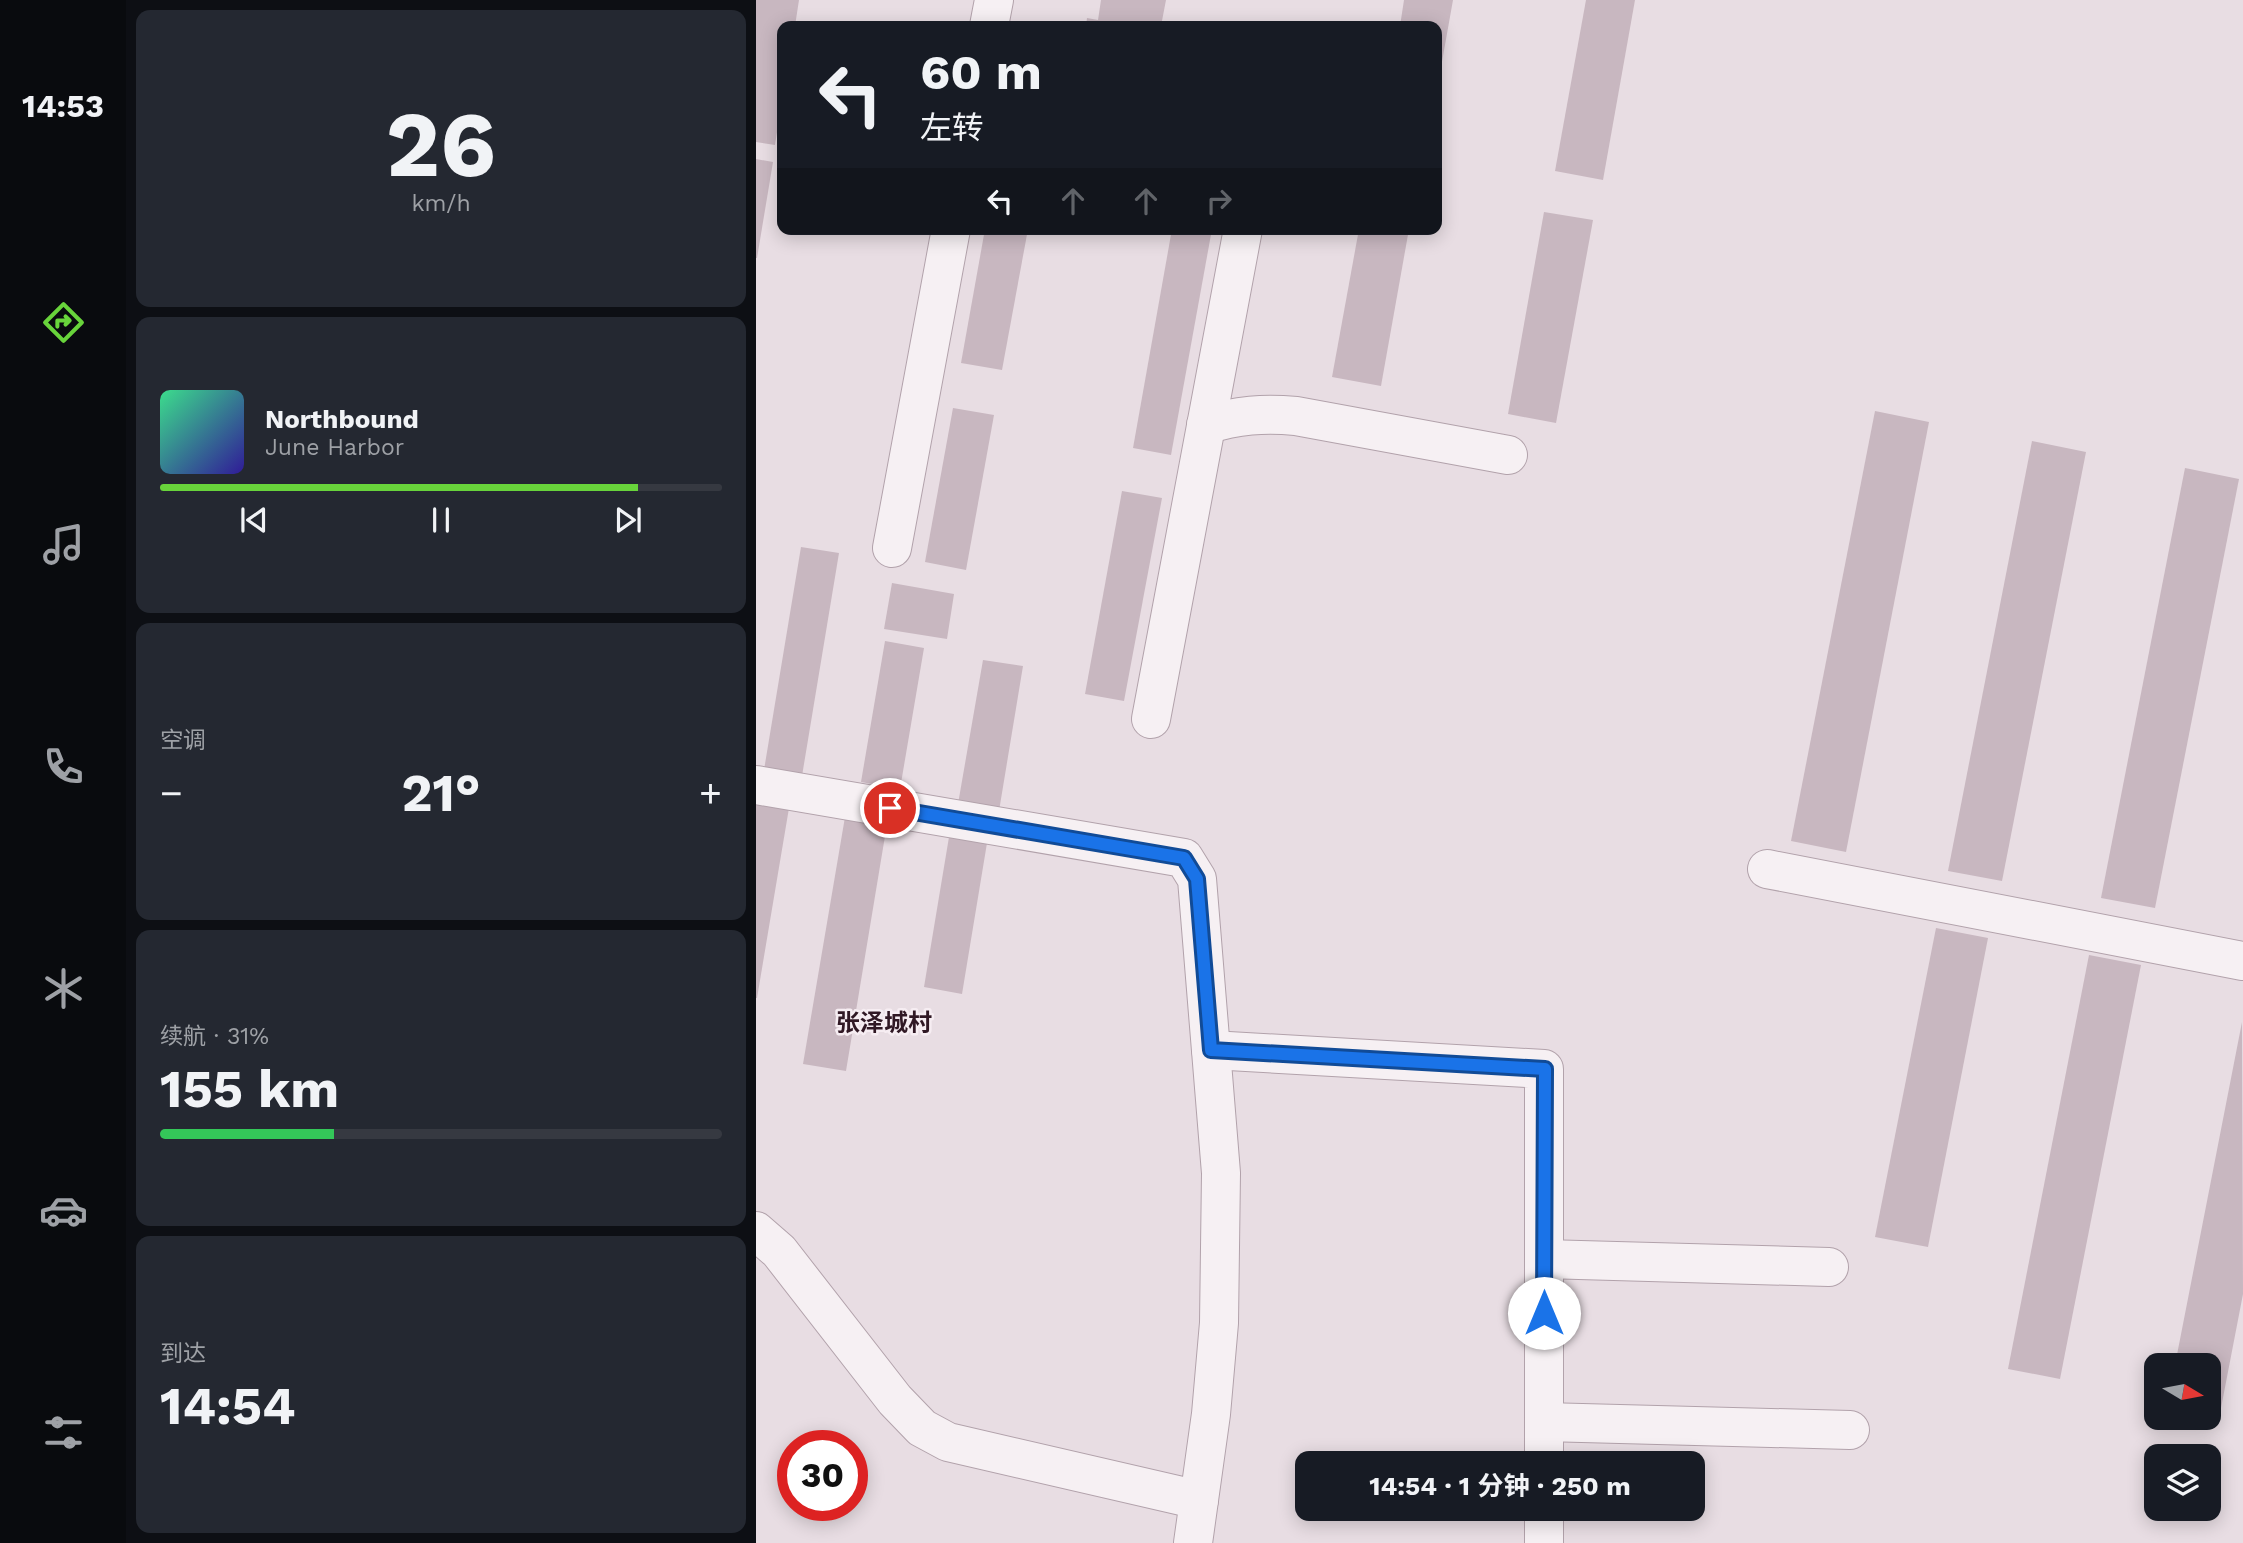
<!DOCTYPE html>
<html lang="zh">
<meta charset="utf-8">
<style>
:root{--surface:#171b24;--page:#242831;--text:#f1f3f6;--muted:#9ea1a6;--line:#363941;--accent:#68d43b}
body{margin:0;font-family:"Work Sans","Noto Sans SC",sans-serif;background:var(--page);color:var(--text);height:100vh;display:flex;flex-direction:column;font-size:26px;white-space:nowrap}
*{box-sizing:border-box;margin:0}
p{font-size:23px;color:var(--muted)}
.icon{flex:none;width:38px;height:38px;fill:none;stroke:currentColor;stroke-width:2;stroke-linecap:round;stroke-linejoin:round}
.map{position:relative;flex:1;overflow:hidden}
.panel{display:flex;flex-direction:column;gap:10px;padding:10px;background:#0d0f14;width:630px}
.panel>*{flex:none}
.hud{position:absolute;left:21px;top:21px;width:665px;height:214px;border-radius:14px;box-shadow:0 4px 18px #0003;background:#171b24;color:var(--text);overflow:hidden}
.needle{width:46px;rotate:100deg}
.controls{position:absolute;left:1388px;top:1353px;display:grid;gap:14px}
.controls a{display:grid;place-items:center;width:77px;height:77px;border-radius:14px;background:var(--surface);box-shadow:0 4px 18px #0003;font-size:35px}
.speed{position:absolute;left:21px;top:1430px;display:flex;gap:14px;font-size:35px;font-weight:700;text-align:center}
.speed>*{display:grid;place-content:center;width:91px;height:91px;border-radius:50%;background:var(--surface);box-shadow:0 4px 18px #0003;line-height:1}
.speed .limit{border:10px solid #d22;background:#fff;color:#111}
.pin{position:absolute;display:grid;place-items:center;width:60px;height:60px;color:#fff;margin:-30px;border:4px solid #fff;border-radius:50%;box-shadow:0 2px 7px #0007}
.me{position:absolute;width:77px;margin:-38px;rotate:0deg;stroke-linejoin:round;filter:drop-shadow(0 0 5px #0008)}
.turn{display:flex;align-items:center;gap:24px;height:147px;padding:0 28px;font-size:32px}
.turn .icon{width:91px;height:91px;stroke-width:2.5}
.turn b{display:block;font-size:49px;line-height:60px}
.lanes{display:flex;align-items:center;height:66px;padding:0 28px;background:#0003;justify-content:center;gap:35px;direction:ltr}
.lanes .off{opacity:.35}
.big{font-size:52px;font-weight:700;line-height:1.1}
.panel .tile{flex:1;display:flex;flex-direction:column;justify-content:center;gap:10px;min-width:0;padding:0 24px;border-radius:14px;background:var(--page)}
.panel .dial{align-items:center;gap:0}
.dial b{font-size:91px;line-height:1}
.song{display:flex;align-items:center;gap:21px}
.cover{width:84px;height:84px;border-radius:10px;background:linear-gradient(135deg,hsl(150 70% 55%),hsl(250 70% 35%))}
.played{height:7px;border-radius:4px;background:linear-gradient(90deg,var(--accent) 85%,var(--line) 85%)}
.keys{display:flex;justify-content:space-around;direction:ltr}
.heat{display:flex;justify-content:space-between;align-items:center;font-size:38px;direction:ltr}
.charge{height:10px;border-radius:5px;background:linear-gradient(90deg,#34c759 31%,var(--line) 0)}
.trip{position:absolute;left:539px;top:1451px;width:410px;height:70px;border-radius:14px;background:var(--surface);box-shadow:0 4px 18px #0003;font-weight:700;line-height:70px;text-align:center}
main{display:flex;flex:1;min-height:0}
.tabs{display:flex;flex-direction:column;width:126px;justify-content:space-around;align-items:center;background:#090b0e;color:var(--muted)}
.tabs .icon{width:49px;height:49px}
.tabs .on{color:var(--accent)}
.tabs b{font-size:32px;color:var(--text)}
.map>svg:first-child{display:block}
.building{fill:#c8b7c0}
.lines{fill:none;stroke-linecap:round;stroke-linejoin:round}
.minor-casing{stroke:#b2a2ab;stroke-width:40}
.minor{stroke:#f6f0f3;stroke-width:38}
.route-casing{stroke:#114b97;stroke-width:18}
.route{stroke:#1a73e8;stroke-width:12}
.labels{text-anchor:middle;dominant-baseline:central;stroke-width:5;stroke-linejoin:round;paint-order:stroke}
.quarter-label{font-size:24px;font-weight:bold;fill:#301824;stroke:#f6edf2}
</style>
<main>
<nav class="tabs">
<b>14:53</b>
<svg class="icon on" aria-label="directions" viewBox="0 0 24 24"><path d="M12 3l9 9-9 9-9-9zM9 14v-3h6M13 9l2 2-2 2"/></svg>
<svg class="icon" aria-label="music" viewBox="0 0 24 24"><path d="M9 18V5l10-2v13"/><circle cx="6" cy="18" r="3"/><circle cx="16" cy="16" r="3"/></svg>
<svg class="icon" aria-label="phone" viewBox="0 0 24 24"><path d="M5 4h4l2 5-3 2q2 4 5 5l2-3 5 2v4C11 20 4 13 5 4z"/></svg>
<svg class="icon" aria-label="climate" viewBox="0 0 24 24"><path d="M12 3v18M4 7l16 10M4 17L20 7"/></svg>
<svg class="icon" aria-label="car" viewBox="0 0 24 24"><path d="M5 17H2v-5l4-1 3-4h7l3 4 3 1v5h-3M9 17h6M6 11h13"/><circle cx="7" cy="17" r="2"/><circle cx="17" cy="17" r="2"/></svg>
<svg class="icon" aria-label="filters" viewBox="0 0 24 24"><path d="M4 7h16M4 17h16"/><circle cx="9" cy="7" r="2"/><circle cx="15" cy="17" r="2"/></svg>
</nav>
<section class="panel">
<div class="tile dial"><b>26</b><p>km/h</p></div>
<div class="tile">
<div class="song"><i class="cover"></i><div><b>Northbound</b><p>June Harbor</p></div></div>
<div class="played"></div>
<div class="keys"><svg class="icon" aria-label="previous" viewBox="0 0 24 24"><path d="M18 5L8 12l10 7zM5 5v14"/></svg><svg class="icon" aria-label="pause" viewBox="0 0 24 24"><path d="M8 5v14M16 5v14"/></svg><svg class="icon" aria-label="next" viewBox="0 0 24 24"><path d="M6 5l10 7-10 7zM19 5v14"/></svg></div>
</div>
<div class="tile"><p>空调</p>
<div class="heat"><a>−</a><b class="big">21°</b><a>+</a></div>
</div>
<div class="tile"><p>续航 · 31%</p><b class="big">155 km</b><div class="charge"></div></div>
<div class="tile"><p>到达</p><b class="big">14:54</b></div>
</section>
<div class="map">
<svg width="1487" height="1543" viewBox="0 0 1487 1543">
<rect width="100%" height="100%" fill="#e8dde3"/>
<g class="building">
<path d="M0 0H43L39 26H26V100L19 145 0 142Z"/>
<path d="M345 0H410L405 26H330L331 18 342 20Z"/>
<path d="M648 0H697L682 84 681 26H644Z"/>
<path d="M830 0H879L847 180 799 171Z"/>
<path d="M0 159 17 162 1 258H0Z"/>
<path d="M788 212 837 220 800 423 752 414Z"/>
<path d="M229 229H272L246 370 205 363Z"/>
<path d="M416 229H456L415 455 377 448Z"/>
<path d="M603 229H653L625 386 576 377Z"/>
<path d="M197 408 238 415 210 570 169 562Z"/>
<path d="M1119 411 1173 422 1090 852 1035 841Z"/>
<path d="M1276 441 1330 452 1246 881 1192 871Z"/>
<path d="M1429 468 1483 479 1399 908 1345 898Z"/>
<path d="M366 491 406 498 368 701 329 694Z"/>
<path d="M45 547 83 553 46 776 8 770Z"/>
<path d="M136 583 198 594 191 639 128 629Z"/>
<path d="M129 641 168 648 144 789 105 782Z"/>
<path d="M227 660 267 666 243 811 202 804Z"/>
<path d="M0 802 33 808 1 998H0Z"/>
<path d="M89 817 131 824 90 1071 47 1064Z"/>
<path d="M193 837 231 843 206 994 168 987Z"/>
<path d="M1180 928 1232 938 1172 1247 1119 1237Z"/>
<path d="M1333 955 1385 965 1304 1379 1252 1369Z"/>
<path d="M1486 1022 1487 1294 1465 1408 1452 1405V1365H1419Z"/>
</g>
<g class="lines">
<g class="minor-casing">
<g id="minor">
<path d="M233 26 238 0"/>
<path d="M450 425C481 415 508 413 540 416L752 455"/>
<path d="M136 548 195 229"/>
<path d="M395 719 487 229"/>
<path d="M0 785 428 858 441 879 465 1173 463 1323 455 1414 437 1543"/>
<path d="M1011 869 1487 961"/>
<path d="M455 1050 788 1069V1463"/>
<path d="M0 1231 23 1251 139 1400 166 1428 192 1442 443 1500"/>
<path d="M788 1259 1073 1267"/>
<path d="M788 1422 1094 1430"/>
<path d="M788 1543V1508"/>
</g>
</g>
<use href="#minor" class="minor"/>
</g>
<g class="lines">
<g class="route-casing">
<path id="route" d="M134 808 428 858 441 879 455 1050 789 1069 788 1313"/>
</g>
<use href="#route" class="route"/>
</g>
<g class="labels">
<g class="quarter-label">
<text x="128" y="1023">张泽城村</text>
</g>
</g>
</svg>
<div class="controls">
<a><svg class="needle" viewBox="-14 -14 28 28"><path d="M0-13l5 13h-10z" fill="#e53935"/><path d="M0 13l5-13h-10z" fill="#9ea1a6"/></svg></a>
<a><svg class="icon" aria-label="layers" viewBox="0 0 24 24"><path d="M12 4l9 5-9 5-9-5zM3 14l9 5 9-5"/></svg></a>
</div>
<div class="speed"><div class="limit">30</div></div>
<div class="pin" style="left:134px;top:808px;background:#d93025"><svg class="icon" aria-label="arrive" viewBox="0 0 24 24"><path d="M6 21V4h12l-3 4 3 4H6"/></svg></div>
<svg class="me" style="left:788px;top:1313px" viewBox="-20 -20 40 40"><circle r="19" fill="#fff"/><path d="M0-13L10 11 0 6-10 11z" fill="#1a73e8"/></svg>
<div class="trip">14:54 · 1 分钟 · 250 m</div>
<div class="hud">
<div class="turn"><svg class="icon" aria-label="left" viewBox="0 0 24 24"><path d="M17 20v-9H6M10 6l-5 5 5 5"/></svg><div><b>60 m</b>左转</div></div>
<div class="lanes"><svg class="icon" aria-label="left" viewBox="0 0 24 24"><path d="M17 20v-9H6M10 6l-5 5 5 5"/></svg><svg class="icon off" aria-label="ahead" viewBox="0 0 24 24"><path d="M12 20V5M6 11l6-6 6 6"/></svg><svg class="icon off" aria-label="ahead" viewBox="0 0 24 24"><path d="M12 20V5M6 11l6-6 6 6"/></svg><svg class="icon off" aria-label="right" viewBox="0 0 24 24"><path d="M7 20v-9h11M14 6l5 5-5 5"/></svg></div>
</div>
</div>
</main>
